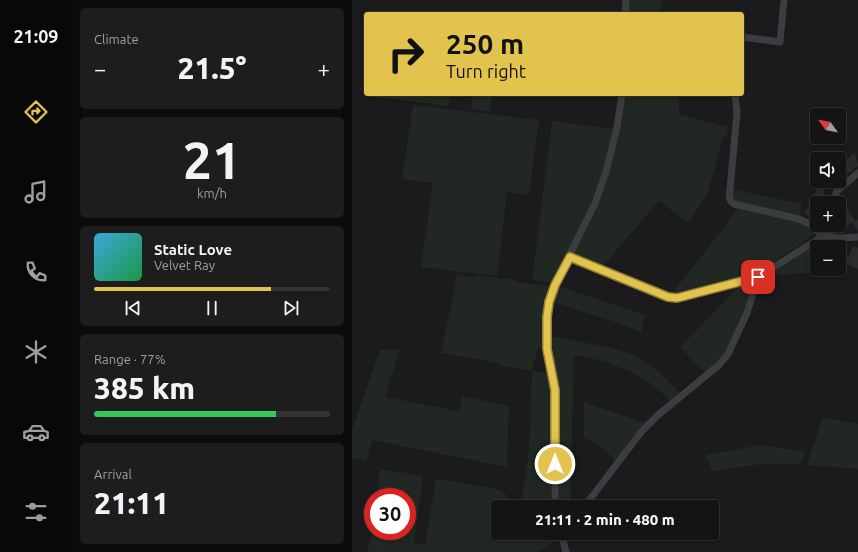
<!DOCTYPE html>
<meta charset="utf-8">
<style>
:root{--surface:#141415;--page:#1d1d1e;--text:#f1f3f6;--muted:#9d9ea0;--line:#333334;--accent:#e1c34e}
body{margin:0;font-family:Ubuntu,sans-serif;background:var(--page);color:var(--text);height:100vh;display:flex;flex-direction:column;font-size:15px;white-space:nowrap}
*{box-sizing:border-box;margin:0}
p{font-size:13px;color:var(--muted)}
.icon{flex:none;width:22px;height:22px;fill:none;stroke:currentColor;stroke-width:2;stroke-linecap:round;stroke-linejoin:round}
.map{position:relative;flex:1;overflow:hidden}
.drawer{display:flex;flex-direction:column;gap:8px;padding:8px;background:#0b0b0c;width:280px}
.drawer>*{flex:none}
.guide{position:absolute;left:12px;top:12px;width:380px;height:84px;border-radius:4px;box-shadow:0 2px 6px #0003,0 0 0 1px var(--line);background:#e1c34e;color:#111;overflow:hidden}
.needle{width:26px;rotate:303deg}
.buttons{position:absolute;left:458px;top:108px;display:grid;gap:8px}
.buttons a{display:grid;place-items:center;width:36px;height:36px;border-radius:4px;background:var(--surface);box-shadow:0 2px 6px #0003,0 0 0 1px var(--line);font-size:20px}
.speed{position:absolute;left:12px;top:488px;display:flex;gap:8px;font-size:20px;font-weight:700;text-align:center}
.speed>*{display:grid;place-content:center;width:52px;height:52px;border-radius:50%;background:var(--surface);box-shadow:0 2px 6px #0003,0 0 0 1px var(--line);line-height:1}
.speed .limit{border:6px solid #d22;background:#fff;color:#111}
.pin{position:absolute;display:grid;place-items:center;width:34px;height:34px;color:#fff;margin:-17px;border-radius:8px;box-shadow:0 2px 6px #0006}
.me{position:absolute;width:44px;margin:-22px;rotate:0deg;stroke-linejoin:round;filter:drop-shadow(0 0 3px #0008)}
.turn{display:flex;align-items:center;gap:14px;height:84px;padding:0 16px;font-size:18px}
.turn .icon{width:52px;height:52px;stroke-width:2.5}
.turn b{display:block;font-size:28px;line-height:34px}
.big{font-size:30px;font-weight:800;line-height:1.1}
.drawer .widget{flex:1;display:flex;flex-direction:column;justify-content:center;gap:6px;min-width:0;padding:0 14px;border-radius:6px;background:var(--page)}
.drawer .dial{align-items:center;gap:0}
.dial b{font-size:52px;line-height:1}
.song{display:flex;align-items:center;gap:12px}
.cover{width:48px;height:48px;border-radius:6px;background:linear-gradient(135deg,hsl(200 70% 55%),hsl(140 70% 35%))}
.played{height:4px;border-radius:2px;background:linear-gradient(90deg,var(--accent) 75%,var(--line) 75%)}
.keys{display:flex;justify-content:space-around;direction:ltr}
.heat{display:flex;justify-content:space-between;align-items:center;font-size:22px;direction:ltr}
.charge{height:6px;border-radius:3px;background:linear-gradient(90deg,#34c759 77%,var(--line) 0)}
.trip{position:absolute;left:139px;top:500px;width:228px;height:40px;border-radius:4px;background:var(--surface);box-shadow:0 2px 6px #0003,0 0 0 1px var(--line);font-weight:800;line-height:40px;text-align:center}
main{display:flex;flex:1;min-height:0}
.dock{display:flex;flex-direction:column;width:72px;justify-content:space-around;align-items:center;background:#080808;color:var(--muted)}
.dock .icon{width:28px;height:28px}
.dock .active{color:var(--accent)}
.dock b{font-size:18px;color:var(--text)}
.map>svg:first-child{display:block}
.green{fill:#212722}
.building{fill:#2b2b2d}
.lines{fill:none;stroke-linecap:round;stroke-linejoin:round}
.minor{stroke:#3c3c41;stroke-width:7}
.route-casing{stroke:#927f33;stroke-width:10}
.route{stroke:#e1c34e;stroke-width:7}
</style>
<main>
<nav class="dock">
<b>21:09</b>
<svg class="icon active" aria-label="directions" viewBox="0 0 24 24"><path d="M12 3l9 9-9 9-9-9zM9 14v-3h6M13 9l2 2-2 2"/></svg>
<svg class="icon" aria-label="music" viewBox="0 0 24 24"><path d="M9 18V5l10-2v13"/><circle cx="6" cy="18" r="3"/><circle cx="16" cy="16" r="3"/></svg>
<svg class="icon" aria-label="phone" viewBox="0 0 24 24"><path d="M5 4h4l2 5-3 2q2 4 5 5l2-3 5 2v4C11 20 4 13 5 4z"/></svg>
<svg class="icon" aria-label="climate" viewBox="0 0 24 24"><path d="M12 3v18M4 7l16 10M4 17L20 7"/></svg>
<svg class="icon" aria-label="car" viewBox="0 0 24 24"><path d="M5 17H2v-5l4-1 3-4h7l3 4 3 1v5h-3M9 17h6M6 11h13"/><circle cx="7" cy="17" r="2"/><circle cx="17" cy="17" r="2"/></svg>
<svg class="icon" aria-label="filters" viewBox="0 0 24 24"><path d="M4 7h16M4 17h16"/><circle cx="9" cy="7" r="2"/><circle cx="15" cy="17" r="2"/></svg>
</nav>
<section class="drawer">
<div class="widget"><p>Climate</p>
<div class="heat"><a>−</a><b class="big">21.5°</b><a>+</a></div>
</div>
<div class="widget dial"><b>21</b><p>km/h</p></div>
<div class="widget">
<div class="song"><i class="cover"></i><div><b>Static Love</b><p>Velvet Ray</p></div></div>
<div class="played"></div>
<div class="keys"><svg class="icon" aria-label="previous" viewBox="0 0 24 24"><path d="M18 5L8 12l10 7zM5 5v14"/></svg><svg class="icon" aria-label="pause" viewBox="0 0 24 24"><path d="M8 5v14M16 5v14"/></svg><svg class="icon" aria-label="next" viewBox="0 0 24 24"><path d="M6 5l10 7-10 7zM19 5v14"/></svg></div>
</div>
<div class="widget"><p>Range · 77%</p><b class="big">385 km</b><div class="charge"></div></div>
<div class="widget"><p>Arrival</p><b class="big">21:11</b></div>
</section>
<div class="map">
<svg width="506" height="552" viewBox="0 0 506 552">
<rect width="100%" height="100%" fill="#1b1a1c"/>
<g class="green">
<path d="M277 0H310L308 14H275Z"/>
<path d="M25 94H98L97 106 24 97Z"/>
<path d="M120 94H140L138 112 119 109Z"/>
<path d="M272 94H327V114L376 127 375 135 371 138 356 192 337 223 307 201 249 268 227 258 222 254 241 213Z"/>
<path d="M61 105 187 120 177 195 155 192 145 276 69 267 81 183 50 179Z"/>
<path d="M200 121 261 129 256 158 238 205 204 279 198 282 180 280Z"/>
<path d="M379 189 450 204 447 217 383 202 379 199Z"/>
<path d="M387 207 446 220 456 225 463 233 452 242 410 269 405 263 395 276 327 296 318 295 346 261Z"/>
<path d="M462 245V272L410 277Z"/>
<path d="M105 275 123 277 124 275 163 280V282L196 286 199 288C193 308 191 327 191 348H186L180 371 201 374 199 506 191 507 170 500 177 448 180 371 146 365V363L89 353Z"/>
<path d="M395 283 400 288C392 311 383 342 367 361 363 366 357 369 353 373L328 347 381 293 385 285Z"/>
<path d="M203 285 294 315 291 321 289 333 270 324 197 301Z"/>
<path d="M197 336 256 347 282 355 307 372 328 393 318 401C313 396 308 391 302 386 282 370 248 359 222 355L218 507H205V447L208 445V437L205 436V376L198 351Z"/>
<path d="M48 349 33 397 107 411 110 396 157 406 155 467 20 440 14 461 0 458V430L28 350Z"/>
<path d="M232 402 293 423 265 462 245 443 232 438Z"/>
<path d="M471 417 506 424V469L455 465Z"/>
<path d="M408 445 454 452 449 464H409L361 471 353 455Z"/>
<path d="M28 470 49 472 71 476 62 543 73 545 84 479 141 488 151 492 160 501 167 505 178 507H146V533H206L207 538 187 552H15L21 531H55V497H25Z"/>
</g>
<g class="building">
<path d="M503 154 506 166 501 168V171L491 174 487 162 498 158 497 156Z"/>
<path d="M460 173H465V181H468L473 194 471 196H466L469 203H465V223L460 220 462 214 453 215V212L464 191 462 182H460Z"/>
<path d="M493 207 494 209H495L503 220 502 222 506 219V231L500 222 495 226 488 217 490 216 487 211Z"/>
<path d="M501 246 506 248V269L487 261V254L496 258Z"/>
</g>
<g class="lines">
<g class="minor">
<path d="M273 14 274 0"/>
<path d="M390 37 428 42 432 0"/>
<path d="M383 94 385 113 378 189C377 195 376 200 382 204L447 219 456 223 470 235 487 238 506 237"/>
<path d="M480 203 485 191 506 173"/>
<path d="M218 257 316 297 325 298 406 277 465 240 470 235 473 225"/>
<path d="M203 507V390L195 349V317L197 301 203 285 243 203 254 172 265 127 270 94"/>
<path d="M232 507 290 431 306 415 367 365 376 354 395 313 406 277"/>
<path d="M209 533 214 552"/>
</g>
</g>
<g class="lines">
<g class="route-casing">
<path id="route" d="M203 464V390L195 349V317L197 302 203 285 218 257 316 297 325 298 406 277"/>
</g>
<use href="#route" class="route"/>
</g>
</svg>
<div class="buttons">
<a><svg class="needle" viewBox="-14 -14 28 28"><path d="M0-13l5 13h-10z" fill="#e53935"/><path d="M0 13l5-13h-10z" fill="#9d9ea0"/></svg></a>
<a><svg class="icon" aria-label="sound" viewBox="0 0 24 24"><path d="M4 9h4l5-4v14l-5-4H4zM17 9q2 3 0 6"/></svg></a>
<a>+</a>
<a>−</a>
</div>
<div class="speed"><div class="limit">30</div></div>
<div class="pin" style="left:406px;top:277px;background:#d93025"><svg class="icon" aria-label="arrive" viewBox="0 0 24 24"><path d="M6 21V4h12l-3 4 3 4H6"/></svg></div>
<svg class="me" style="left:203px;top:464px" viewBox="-20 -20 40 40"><circle r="17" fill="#e1c34e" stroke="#fff" stroke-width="3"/><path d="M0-11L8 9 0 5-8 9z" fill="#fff"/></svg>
<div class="trip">21:11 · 2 min · 480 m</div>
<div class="guide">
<div class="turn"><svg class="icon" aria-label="right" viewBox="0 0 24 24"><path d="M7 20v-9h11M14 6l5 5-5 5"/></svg><div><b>250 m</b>Turn right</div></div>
</div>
</div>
</main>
